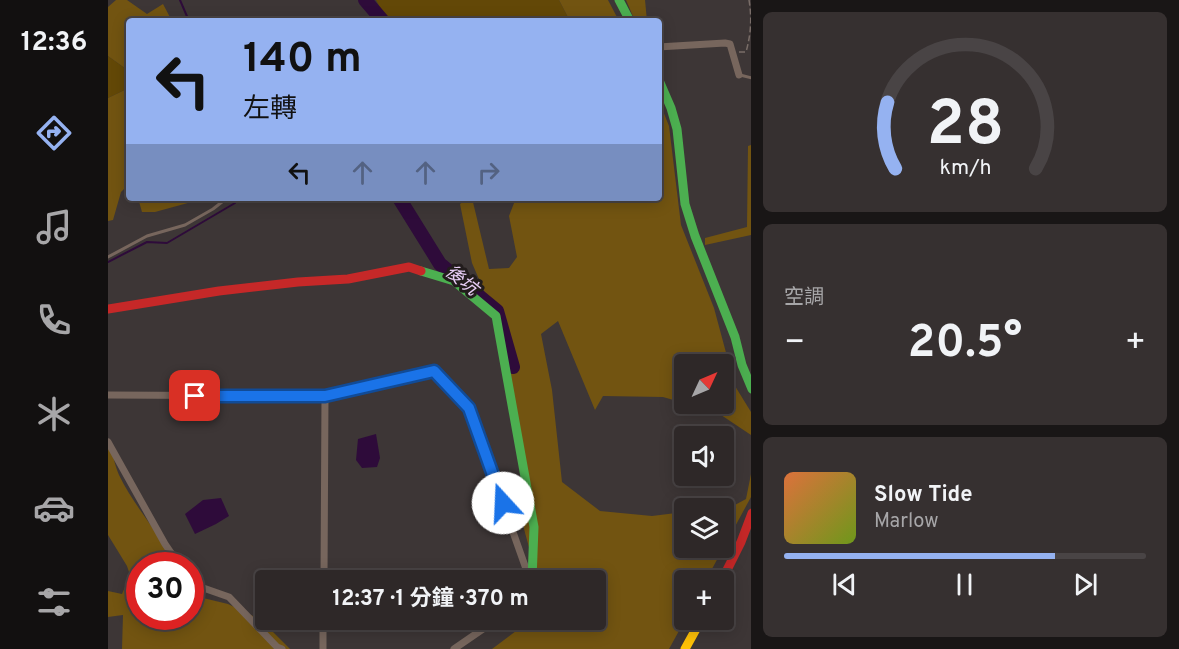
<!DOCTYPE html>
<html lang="zh-TW">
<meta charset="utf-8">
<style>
:root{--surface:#2e2828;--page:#363030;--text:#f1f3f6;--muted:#a7a6a8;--line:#494445;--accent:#95b2f1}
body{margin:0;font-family:Overpass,"Noto Sans TC",sans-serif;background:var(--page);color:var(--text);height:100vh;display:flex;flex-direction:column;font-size:22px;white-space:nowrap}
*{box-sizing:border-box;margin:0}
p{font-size:20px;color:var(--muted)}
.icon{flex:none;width:33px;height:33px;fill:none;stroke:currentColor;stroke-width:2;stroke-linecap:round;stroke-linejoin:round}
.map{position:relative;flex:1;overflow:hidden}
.panel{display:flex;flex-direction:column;gap:12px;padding:12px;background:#191616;width:428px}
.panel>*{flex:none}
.guide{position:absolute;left:18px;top:18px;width:536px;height:183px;border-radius:6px;box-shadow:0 3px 15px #0003,0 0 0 2px var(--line);background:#95b2f1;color:#111;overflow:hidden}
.needle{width:39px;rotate:46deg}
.controls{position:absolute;left:566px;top:354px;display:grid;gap:12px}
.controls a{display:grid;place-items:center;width:60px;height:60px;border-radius:6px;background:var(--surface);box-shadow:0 3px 15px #0003,0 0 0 2px var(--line);font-size:30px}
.speed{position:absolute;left:18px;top:552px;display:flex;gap:12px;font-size:30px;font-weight:700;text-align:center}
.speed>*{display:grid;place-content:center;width:78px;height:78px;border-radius:50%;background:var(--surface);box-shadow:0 3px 15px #0003,0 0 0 2px var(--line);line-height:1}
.speed .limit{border:9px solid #d22;background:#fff;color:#111}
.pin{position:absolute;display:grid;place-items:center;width:51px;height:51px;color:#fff;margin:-26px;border-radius:12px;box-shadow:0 3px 9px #0006}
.me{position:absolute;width:66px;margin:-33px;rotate:340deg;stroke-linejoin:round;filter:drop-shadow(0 0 4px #0008)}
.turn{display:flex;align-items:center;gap:21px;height:126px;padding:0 18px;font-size:27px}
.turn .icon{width:78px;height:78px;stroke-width:2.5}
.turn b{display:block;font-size:42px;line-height:51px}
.lanes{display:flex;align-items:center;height:57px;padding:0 18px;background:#0003;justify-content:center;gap:30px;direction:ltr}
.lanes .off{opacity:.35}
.big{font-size:45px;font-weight:700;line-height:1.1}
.panel .tile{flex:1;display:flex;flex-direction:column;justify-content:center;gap:9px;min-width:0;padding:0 21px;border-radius:9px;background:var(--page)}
.panel .dial{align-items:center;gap:0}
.dial svg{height:156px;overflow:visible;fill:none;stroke:var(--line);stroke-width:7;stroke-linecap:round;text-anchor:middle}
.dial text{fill:var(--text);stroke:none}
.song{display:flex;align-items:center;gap:18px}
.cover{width:72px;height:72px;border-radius:9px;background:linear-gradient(135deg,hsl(20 70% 55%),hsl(80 70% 35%))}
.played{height:6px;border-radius:3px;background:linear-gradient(90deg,var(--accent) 75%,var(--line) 75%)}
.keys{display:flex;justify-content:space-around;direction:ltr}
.heat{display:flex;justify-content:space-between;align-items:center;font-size:33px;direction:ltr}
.trip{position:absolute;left:147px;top:570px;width:351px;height:60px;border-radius:6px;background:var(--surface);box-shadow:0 3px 15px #0003,0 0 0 2px var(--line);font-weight:700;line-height:60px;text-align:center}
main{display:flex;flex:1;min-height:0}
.menu{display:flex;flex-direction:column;width:108px;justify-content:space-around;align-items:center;background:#121010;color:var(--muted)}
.menu .icon{width:42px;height:42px}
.menu .on{color:var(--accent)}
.menu b{font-size:27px;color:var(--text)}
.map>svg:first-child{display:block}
.green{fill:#634807}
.forest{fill:#725411}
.water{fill:#2e0b3a}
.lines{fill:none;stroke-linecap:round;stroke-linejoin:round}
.stream{stroke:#2e0b3a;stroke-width:2}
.river{stroke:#2e0b3a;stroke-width:14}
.path{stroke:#796d68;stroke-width:1.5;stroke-dasharray:6 3;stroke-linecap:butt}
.lane{stroke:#77665d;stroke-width:3}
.street{stroke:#77665d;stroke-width:7}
.fast{stroke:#4caf50;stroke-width:9}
.slow{stroke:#ffc107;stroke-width:9}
.jam{stroke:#c62828;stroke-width:9}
.route-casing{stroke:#114b97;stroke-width:15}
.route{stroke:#1a73e8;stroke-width:10}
.labels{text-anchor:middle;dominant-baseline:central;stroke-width:6;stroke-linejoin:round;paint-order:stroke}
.water-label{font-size:18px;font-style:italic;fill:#e9cff7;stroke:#221c1c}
</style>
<main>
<nav class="menu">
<b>12:36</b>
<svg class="icon on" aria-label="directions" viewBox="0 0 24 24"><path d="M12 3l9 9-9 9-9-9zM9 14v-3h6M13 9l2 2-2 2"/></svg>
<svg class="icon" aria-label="music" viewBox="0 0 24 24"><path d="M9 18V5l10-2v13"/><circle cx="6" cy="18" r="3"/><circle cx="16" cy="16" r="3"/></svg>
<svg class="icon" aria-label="phone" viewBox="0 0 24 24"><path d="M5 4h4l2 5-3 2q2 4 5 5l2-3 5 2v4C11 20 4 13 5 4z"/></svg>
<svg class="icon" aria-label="climate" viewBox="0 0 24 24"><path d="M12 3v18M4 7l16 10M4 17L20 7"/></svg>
<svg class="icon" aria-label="car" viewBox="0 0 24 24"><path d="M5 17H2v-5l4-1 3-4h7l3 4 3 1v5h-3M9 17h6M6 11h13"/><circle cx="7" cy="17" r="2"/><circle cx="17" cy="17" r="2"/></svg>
<svg class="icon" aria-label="filters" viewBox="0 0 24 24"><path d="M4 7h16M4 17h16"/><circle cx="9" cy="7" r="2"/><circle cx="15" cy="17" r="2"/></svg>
</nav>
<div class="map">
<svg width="644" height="649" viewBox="0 0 644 649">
<rect width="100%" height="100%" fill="#3d3636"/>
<g class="green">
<path d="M268 0H451L462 21H279Z"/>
<path d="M0 56 21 71V88L0 98Z"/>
</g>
<g class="forest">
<path d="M8 0H19L39 14 55 4 64 21H21V71L0 56V7Z"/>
<path d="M451 0H500L511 21H462Z"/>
<path d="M518 0H537L539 21H527Z"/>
<path d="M21 88V184L13 192 5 220 0 221V98Z"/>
<path d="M551 101 561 126 573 225 606 308 627 386 643 412V435L610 413 577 404H615V364H576V403L555 397 495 396 487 410 450 321 433 334 444 390 454 482 492 511 544 516 576 512V548H615V508H603L625 506 638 499 643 474V497L598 580H576V620H577L561 649H384L408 631 400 620H488V580H423L422 551 416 529V480L395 335 364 263 352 204 359 198H364L381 269 401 268 409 257 401 216 408 198H550Z"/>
<path d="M643 145V235L597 245V238L639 227 640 146Z"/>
<path d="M30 198H98L47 212H34Z"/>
<path d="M0 440C5 452 6 464 11 475 27 508 52 534 69 565L32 566V616H82L83 585 95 598 120 604 153 620 182 649H14L15 615 0 617V591L14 594 22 575 19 566 0 535Z"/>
</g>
<g class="water">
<path d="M268 434 272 458 269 467 254 468 248 460 250 439Z"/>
<path d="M113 498 121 516 108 524 87 534 77 514 95 500Z"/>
</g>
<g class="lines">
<g class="stream">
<path d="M72 0 81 21"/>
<path d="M0 262 39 242 59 243 127 203 130 198"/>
</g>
<g class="river">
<path d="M257 0 275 21"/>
<path d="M291 198 332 264 389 311 405 367"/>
</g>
<path class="path" d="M631 52H638C643 34 644 18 641 0"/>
<g class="lane">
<path d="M632 75 644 78"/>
<path d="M0 257 39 236 77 225 105 209 119 198"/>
</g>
<g class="street">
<path d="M550 47 617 43 622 44 631 75"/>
<path d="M0 395 217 396 326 371 361 408 422 580"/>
<path d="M0 442 57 544 72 566"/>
<path d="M216 580 217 396"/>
<path d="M82 581 84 584 121 597 169 647 174 649"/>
<path d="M215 649V620"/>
<path d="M346 649 388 620"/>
</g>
<g class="fast">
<path d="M511 0 522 21"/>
<path d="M550 78 563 108 569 129 577 204 587 236 627 337 634 365 644 389"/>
<path d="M313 271 346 281 388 316 426 527 424 580"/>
</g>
<path class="slow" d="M577 649 593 620"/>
<g class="jam">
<path d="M0 309 111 291 190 282 240 279 301 267 313 271"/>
<path d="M614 580 633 542 644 513"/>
</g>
</g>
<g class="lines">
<g class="route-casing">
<path id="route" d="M87 396H217L326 371 361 408 395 503"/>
</g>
<use href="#route" class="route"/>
</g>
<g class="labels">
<g class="water-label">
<text transform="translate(353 281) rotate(39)">後坑</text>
</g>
</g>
</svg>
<div class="controls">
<a><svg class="needle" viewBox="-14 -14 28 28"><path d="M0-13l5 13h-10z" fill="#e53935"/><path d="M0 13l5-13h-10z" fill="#a7a6a8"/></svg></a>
<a><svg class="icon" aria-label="sound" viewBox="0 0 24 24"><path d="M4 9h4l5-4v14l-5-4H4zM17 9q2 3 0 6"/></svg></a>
<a><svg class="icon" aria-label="layers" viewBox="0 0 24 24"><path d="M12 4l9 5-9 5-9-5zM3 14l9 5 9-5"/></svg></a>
<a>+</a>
</div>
<div class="speed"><div class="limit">30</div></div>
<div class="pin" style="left:87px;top:396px;background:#d93025"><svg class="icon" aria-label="arrive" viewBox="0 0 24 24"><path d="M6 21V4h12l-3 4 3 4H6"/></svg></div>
<svg class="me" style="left:395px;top:503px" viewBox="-20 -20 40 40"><circle r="19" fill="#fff"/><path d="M0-13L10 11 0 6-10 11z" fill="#1a73e8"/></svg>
<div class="trip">12:37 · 1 分鐘 · 370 m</div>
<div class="guide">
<div class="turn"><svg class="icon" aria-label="left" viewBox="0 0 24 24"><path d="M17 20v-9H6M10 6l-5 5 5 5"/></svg><div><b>140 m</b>左轉</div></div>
<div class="lanes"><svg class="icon" aria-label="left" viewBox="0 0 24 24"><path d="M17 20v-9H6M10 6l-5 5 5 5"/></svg><svg class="icon off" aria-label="ahead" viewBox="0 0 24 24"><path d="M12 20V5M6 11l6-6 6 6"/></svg><svg class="icon off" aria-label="ahead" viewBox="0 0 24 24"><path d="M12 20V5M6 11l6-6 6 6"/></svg><svg class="icon off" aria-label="right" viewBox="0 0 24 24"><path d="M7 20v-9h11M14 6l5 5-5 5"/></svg></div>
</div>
</div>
<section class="panel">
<div class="tile dial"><svg viewBox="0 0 100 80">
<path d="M14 69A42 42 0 1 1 86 69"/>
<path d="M14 69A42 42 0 0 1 10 35" stroke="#95b2f1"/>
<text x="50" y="56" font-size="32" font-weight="700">28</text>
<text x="50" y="72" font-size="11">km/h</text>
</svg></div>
<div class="tile"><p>空調</p>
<div class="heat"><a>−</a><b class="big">20.5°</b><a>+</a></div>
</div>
<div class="tile">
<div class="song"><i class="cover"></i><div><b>Slow Tide</b><p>Marlow</p></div></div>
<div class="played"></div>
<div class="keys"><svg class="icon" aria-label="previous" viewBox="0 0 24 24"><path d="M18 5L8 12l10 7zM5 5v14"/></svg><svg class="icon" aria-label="pause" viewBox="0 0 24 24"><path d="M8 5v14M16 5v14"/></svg><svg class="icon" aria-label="next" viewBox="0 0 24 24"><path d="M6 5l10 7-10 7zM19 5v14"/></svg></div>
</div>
</section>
</main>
